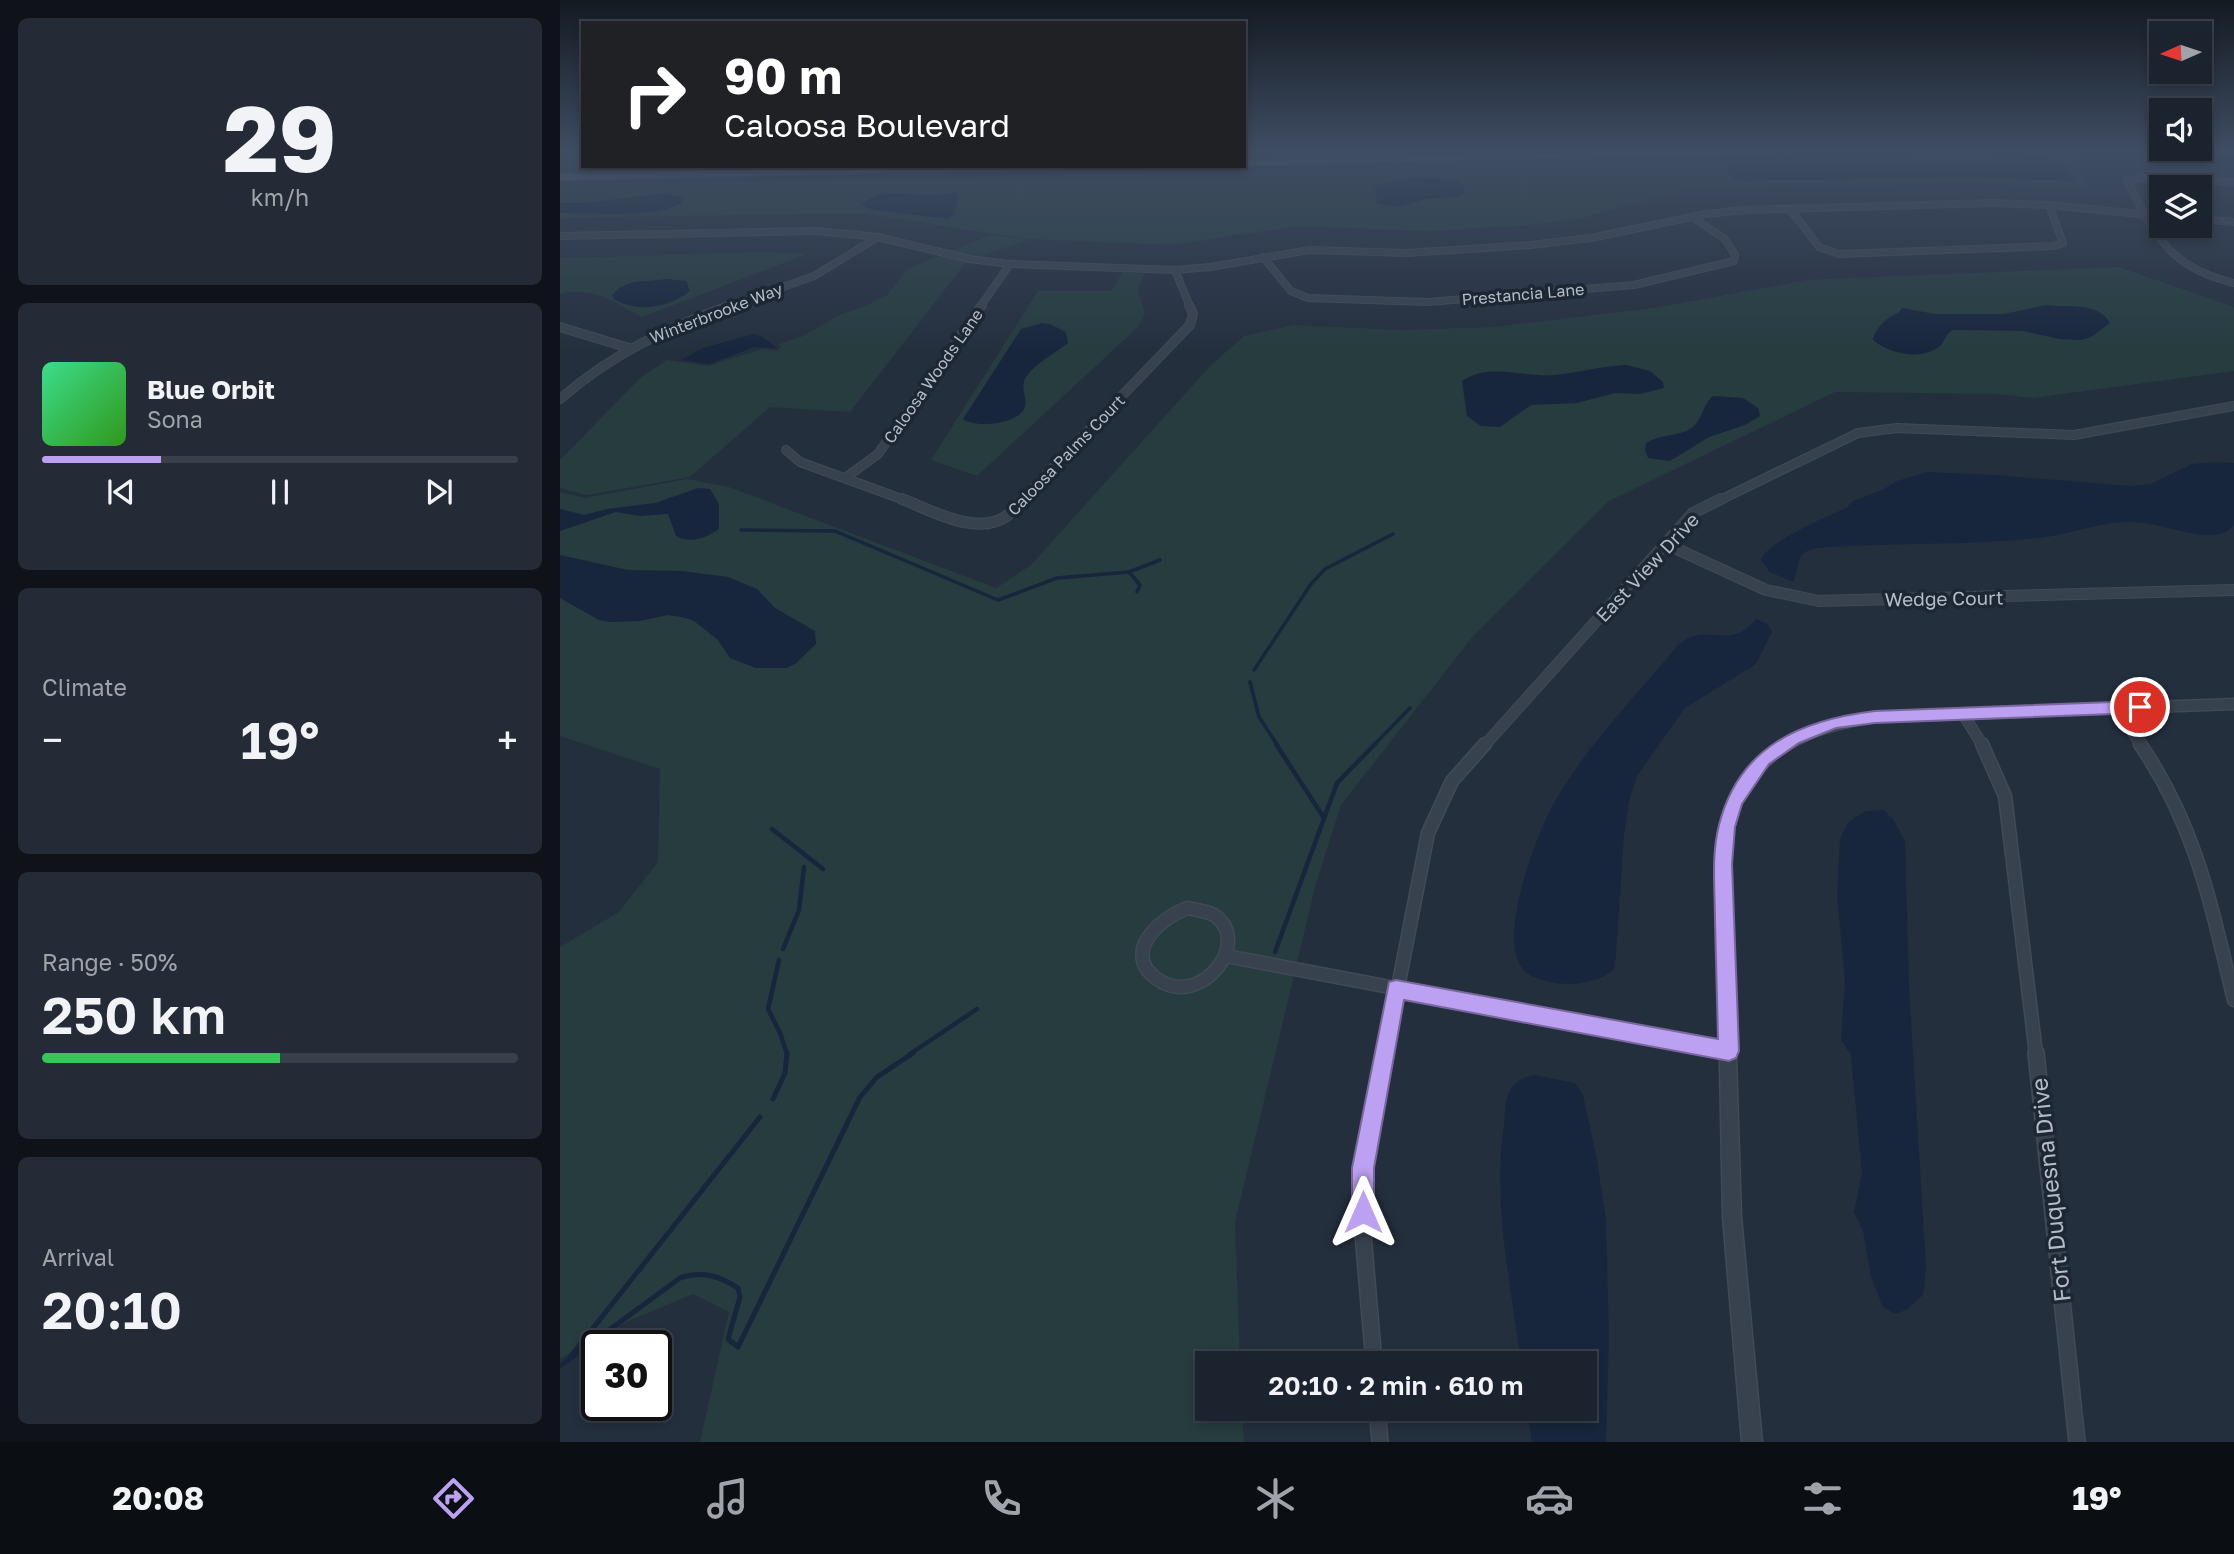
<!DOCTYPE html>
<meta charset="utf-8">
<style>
:root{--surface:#1b232e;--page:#242b36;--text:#f1f3f6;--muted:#a0a4aa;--line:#39404a;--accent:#bca0f2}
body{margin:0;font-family:"Golos Text",sans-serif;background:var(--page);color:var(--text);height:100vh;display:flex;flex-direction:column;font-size:26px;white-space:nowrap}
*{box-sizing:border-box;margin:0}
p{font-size:23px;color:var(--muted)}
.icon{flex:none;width:38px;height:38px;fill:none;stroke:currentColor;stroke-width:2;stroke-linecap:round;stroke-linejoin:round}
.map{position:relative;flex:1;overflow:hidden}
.details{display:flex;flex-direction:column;gap:18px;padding:18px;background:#0f1319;width:560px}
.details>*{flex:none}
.banner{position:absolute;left:21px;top:21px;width:665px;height:147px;border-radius:0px;box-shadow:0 4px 10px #0003,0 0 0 2px var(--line);background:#202124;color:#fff;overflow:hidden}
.needle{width:46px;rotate:267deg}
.buttons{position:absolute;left:1589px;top:21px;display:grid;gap:14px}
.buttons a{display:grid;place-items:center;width:63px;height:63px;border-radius:0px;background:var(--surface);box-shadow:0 4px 10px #0003,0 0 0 2px var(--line);font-size:35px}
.speed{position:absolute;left:21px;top:1330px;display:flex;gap:14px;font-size:35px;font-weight:700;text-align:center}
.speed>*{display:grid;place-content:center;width:91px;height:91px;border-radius:50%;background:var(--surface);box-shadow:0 4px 10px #0003,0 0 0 2px var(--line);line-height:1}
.speed .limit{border:4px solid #111;border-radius:10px;background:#fff;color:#111}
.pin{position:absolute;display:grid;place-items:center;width:60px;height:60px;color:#fff;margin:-30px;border:4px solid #fff;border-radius:50%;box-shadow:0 2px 7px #0007}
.me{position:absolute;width:77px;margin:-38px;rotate:0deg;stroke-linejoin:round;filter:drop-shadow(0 0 5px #0008)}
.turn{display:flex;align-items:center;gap:24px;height:147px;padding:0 28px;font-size:32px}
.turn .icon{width:91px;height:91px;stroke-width:2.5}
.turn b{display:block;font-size:49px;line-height:60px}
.big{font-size:52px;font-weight:600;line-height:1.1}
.details .tile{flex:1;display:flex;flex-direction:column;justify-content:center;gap:10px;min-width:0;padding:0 24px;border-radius:10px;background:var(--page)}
.details .dial{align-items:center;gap:0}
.dial b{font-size:91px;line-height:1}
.song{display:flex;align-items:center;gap:21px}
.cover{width:84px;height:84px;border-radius:10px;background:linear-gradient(135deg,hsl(150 70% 55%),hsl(110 70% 35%))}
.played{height:7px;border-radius:4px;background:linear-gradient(90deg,var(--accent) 25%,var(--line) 25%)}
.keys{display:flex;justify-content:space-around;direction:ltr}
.heat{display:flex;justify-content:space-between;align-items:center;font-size:38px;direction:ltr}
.charge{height:10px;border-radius:5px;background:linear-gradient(90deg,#34c759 50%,var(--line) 0)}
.trip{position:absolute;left:635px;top:1351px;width:402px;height:70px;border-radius:0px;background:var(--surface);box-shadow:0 4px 10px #0003,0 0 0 2px var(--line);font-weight:600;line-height:70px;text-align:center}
.tabs{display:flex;height:112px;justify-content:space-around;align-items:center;background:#0b0e12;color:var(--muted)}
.tabs .icon{width:49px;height:49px}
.tabs .on{color:var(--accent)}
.tabs b{font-size:32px;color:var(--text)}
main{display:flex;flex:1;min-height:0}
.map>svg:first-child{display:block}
.green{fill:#263c3f}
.water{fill:#17263c}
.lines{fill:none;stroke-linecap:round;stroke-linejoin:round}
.stream-far2{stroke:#17263c;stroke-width:3.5}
.stream-far1{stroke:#17263c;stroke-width:4.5}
.stream{stroke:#17263c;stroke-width:5}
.minor-far4-casing{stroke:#414a57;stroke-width:8}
.minor-far3-casing{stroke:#414a57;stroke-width:10}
.minor-far2-casing{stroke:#414a57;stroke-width:12}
.minor-far1-casing{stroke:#414a57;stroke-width:15}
.minor-casing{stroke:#414a57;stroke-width:18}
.tertiary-casing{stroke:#414a57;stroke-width:3}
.primary-casing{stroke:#414a57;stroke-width:2}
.minor-far4{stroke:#38414e;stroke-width:6}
.minor-far3{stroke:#38414e;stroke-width:8}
.minor-far2{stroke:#38414e;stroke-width:10}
.minor-far1{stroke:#38414e;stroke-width:12}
.minor{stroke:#38414e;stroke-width:15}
.tertiary{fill:#38414e;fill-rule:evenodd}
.primary{fill:#56606e;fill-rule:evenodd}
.route{fill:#bca0f2;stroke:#7a689d;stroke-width:2}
.labels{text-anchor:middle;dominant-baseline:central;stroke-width:7;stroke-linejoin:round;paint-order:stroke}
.far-street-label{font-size:16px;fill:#b4bcc9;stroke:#1d2633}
.street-label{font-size:19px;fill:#b4bcc9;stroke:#1d2633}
.near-street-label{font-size:23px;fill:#b4bcc9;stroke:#1d2633}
</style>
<main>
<section class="details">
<div class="tile dial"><b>29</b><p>km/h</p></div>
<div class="tile">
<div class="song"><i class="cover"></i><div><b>Blue Orbit</b><p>Sona</p></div></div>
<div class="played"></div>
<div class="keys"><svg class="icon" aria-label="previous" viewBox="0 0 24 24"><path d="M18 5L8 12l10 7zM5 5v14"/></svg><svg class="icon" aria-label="pause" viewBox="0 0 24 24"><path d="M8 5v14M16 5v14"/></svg><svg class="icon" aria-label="next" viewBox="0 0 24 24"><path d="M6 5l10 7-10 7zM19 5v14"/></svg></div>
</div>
<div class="tile"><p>Climate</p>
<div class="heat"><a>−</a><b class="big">19°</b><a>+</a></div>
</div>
<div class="tile"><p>Range · 50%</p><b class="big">250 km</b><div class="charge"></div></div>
<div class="tile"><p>Arrival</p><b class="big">20:10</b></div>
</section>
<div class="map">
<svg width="1674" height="1442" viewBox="0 0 1674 1442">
<rect width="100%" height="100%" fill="#242f3e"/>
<g class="green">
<path d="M1516 154 1527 190 1424 183 1180 187 1119 191 1018 219 969 225 869 231 738 226 611 245 468 239 301 213 0 218V186Z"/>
<path d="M431 235 468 240 414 258 388 252Z"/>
<path d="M207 252 247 254 82 317C56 303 30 285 0 294V258Z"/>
<path d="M380 255 407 261 290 412 210 407 130 477 27 495 0 488V460L80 378 107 360 148 366 202 349 217 351 221 347 219 344 243 336 279 315 305 306 327 295 348 269Z"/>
<path d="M1559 267 1674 307V371L1473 398 1436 394 1275 392 1049 501 914 635 781 805 756 883 675 1222 680 1363H648V1409H682L684 1442H140L169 1312 133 1294 42 1332 0 1359V947L59 912 98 862 100 769 0 736V492L25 498 127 479 169 487 436 588 471 565 651 365 684 336 734 325 840 330 932 327 1094 308 1247 280Z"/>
<path d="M563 272 584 274 578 290 585 314 578 327 417 476 371 460 478 291H551Z"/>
</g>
<g class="water">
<path d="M1567 153 1584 156 1674 154V163L1578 159Z"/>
<path d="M1485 158C1503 159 1507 165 1514 181L1399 177 1182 181 1173 178 1167 171V167L1174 165Z"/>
<path d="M852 177 893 180 905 186 904 193 897 197 866 199 839 207 817 204 815 186Z"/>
<path d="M397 192 399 194 395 214 388 219 314 210 306 208 302 204C321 187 346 195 368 195 378 195 388 193 397 192Z"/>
<path d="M104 193 121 197 122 202C101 219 28 213 0 213V203H25Z"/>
<path d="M108 279 126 281 130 291C108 308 78 313 54 299L52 295 59 288 73 282Z"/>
<path d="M1486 305C1507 308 1538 301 1550 323L1531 337 1522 340 1499 339 1463 331 1394 330C1385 333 1386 340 1380 346 1362 361 1329 354 1313 340 1315 328 1328 316 1339 313L1342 308 1375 314H1444Z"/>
<path d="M482 323 490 324 506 332 508 343C496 353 475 363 466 377 459 388 469 399 464 409 456 425 415 428 403 419L461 329Z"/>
<path d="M193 334 203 337 217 348 194 347 150 364 121 360 143 348Z"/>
<path d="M1066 365 1090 371 1103 382 1104 388 1080 394 1055 393 1017 403 971 405 940 427 921 426 907 416 902 381C930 362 963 378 994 375 1018 373 1041 366 1066 365Z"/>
<path d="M1153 396 1183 398 1198 408 1200 416 1185 425 1149 437 1110 461 1088 458 1085 450 1086 443C1099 434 1117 437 1130 429 1143 421 1142 405 1153 396Z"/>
<path d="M1655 462 1674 463V525C1656 549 1602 522 1573 522 1540 521 1510 535 1478 538 1405 546 1331 542 1258 548 1232 553 1242 563 1233 582L1210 572 1201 560C1208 541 1267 517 1286 508L1293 501 1322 490 1337 481 1367 472 1435 475 1569 486 1591 484 1632 464Z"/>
<path d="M138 488 150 489 159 504V529C146 538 130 544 116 536L108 514 80 516 56 512 0 531V509L24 515 47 509 95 503Z"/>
<path d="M0 555 68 570 122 571 168 577 197 589 215 608 255 631 256 644 235 664 227 668H196L170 658 158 640 134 621 122 617 108 615 80 621 49 622 39 620 0 598Z"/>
<path d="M1196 619 1208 624 1212 632 1196 664 1125 708 1077 776 1069 801 1064 836 1055 968C1042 982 1014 986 996 983 982 980 967 978 960 965 940 931 976 835 994 803 1027 745 1077 695 1119 644 1150 620 1169 653 1196 619Z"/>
<path d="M1324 810 1334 821 1345 841 1349 987 1366 1267 1363 1295 1348 1309 1335 1314 1323 1307 1311 1277 1303 1231 1294 1212 1302 1174 1291 1055 1281 1040 1285 980 1277 896 1280 839 1288 822 1306 811Z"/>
<path d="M974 1075 1015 1083 1023 1095 1037 1160 1046 1221 1049 1336 1046 1442H972L967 1409H1026V1363H961C951 1287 932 1200 944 1124 945 1114 945 1102 949 1092 954 1082 963 1077 974 1075Z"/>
</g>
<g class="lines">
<g class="stream-far2">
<path d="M181 530 275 531 438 600 497 578 569 572 600 560"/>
<path d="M569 572 580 585 577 592"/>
<path d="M694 670 751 584 765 569 833 534"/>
<path d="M690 682 699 717 718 746"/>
<path d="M813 746 850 708"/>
</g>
<g class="stream-far1">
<path d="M716 744 764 818"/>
<path d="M212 829 263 869"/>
<path d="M223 949 239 910 244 867"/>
<path d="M715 952 777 783 815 744"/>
<path d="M219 960 208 1009 220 1033 227 1054"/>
<path d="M350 1054 417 1009"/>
</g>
<g class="stream">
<path d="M213 1099 225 1073 227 1053"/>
<path d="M11 1356 200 1117"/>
<path d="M0 1366 120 1278C142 1270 159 1276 178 1288L180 1297 168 1339 178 1347 300 1097 317 1077 353 1053"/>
</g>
<g class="minor-far4-casing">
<g id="minor-far4">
<path d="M1674 182 1577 178 1567 181C1597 237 1608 267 1674 283"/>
<path d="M1230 209 1259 247 1279 254 1494 246 1503 243 1489 205"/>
<path d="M1640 219 1674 222"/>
<path d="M0 236 257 231 318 237 409 259 450 264 615 270 650 267 750 250 847 253 970 245 1031 238 1146 214 1185 210 1433 203 1489 205 1601 216"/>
<path d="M703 257 731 291 748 298 868 302 1074 285 1174 261 1175 255 1165 239 1132 217"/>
<path d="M615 270 630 307"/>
<path d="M167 307 254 276 318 237"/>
<path d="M420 307 450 264"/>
</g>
</g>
<g class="minor-far3-casing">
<g id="minor-far3">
<path d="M0 327 69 348"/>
<path d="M0 399C52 354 108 327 172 305"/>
<path d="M226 450 240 462 347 501"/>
<path d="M285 478 318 454 422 305"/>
<path d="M461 501 630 325 633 314 629 305"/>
<path d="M1158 501 1298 433 1337 428 1514 435 1674 406"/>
</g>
</g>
<g class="minor-far2-casing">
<g id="minor-far2">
<path d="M342 499C371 510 418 538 448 515 453 511 458 504 463 499"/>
<path d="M1106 544 1206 590 1259 601 1674 590"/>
<path d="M1556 708 1582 746"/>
<path d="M1403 714 1423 746"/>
<path d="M924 746 1133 513 1161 499"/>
</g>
</g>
<g class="minor-far1-casing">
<g id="minor-far1">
<path d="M1422 744 1445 796 1476 1054"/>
<path d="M1580 744C1636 826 1651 905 1674 1000"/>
<path d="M628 908C636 910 647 911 654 915 694 942 640 1010 597 979 560 953 601 917 628 908Z"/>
<path d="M666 956 1169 1051"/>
<path d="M825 1054 868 833 892 781 925 744"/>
</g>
</g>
<g class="minor-casing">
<g id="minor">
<path d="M1476 1053 1517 1442"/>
<path d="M814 1363 803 1234V1168L825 1053"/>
<path d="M817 1409 820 1442"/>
</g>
</g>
<g class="tertiary-casing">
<path id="tertiary" d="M1674 699V709L1315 722C1269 729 1227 741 1197 778 1188 789 1180 802 1176 816 1172 831 1171 848 1170 864L1181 1217 1202 1442H1182L1163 1217 1156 864C1158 848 1158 831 1163 816 1183 745 1250 722 1315 712Z"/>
</g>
<g class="primary-casing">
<g id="primary">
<path d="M1131 151H1273L684 165V161Z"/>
<path d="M407 166H546L542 168 0 180V174Z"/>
</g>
</g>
<use href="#minor-far4" class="minor-far4"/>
<use href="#minor-far3" class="minor-far3"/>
<use href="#minor-far2" class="minor-far2"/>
<use href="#minor-far1" class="minor-far1"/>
<use href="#minor" class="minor"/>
<use href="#tertiary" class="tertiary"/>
<use href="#primary" class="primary"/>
</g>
<linearGradient id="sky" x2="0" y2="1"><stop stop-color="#141a22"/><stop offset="0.43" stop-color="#3f4d63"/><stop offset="1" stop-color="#3f4d63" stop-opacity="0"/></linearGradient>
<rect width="1674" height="353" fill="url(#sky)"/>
<path class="route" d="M1580 701 1587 707 1580 713 1315 723 1276 728 1239 743 1209 764 1182 804 1175 827 1172 864 1179 1051 1176 1058 1169 1061 844 1000 814 1168V1212L811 1220 803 1224 795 1220 792 1212V1168L829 982 836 980 1158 1039C1157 1000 1156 961 1155 921 1155 890 1151 856 1159 825 1179 746 1241 720 1315 711Z"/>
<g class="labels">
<g class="far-street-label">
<text transform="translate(963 294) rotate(-5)">Prestancia Lane</text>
<text transform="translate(156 313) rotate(-21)">Winterbrooke Way</text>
<text transform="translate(373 376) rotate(-55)">Caloosa Woods Lane</text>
<text transform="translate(506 455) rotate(-46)">Caloosa Palms Court</text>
</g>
<g class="street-label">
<text transform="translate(1087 567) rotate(-47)">East View Drive</text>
<text transform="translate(1384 598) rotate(-1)">Wedge Court</text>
</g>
<g class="near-street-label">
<text transform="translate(1490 1190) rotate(-96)">Fort Duquesna Drive</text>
</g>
</g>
</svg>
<div class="buttons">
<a><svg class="needle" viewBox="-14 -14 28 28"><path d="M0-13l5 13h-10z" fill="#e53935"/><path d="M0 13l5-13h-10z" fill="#a0a4aa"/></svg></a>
<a><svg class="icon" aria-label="sound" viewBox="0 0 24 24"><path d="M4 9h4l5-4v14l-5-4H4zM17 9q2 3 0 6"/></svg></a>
<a><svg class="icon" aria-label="layers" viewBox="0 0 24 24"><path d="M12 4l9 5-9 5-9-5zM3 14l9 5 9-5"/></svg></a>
</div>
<div class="speed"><div class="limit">30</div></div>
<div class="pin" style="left:1580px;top:707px;background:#d93025"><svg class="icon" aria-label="arrive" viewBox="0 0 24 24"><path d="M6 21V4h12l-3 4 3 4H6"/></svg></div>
<svg class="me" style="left:803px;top:1212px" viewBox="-20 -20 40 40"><path d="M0-17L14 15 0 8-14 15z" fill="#bca0f2" stroke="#fff" stroke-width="4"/></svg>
<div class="trip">20:10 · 2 min · 610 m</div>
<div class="banner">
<div class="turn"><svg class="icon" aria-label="right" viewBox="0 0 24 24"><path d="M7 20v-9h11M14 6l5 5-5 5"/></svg><div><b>90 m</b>Caloosa Boulevard</div></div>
</div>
</div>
</main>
<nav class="tabs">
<b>20:08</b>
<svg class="icon on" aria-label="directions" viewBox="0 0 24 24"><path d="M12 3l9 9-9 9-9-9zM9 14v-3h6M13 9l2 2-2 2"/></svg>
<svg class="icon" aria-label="music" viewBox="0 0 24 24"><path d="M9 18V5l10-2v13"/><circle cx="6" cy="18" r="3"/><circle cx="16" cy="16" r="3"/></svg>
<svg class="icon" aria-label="phone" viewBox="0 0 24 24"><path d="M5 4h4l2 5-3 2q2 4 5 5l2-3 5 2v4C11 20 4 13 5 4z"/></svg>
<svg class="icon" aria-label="climate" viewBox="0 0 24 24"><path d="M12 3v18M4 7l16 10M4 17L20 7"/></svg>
<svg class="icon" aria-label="car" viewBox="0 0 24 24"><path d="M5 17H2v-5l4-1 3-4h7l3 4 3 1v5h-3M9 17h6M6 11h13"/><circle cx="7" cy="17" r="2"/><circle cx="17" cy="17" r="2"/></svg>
<svg class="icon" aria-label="filters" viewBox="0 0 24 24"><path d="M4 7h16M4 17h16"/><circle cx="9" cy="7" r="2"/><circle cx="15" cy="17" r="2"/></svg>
<b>19°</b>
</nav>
